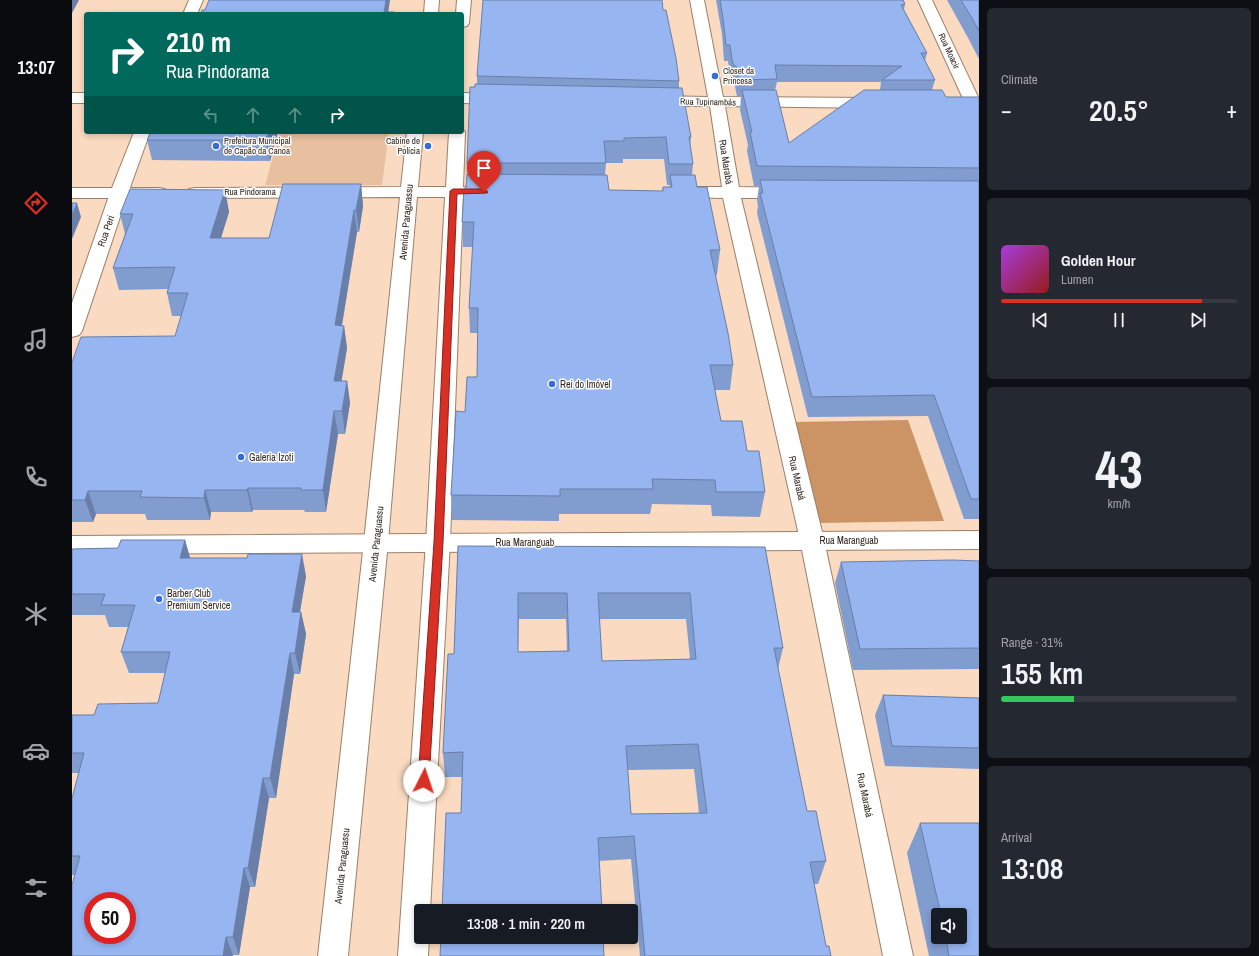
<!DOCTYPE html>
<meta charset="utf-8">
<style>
:root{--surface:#171b24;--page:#242831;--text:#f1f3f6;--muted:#9ea1a6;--line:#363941;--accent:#d93025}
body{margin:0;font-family:"Archivo Narrow",sans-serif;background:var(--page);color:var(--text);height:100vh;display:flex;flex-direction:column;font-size:15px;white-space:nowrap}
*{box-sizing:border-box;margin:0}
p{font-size:13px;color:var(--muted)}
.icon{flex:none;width:22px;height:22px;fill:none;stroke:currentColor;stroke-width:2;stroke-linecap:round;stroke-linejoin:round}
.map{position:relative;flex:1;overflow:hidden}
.details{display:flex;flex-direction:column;gap:8px;padding:8px;background:#0d0f14;width:280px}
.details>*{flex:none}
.hud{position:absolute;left:12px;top:12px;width:380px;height:122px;border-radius:4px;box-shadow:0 2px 6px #0003;background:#00695c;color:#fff;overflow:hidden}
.controls{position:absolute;left:859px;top:908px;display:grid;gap:8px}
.controls a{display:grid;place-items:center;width:36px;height:36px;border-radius:4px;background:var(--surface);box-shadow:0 2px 6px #0003;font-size:20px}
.speed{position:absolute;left:12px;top:892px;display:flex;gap:8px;font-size:20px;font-weight:700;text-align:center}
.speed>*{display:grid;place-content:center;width:52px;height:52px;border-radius:50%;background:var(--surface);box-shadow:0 2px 6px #0003;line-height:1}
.speed .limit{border:6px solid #d22;background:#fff;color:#111}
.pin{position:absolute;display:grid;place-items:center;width:34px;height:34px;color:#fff;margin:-41px -17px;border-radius:50% 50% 50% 0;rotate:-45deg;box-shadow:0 0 4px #0007}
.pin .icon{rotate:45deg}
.me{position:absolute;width:44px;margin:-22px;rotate:4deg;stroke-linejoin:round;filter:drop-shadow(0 0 3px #0008)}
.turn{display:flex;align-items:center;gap:14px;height:84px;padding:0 16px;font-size:18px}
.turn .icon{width:52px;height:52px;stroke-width:2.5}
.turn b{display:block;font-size:28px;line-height:34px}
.lanes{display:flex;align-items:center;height:38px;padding:0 16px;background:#0003;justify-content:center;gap:20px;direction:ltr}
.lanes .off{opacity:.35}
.big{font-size:30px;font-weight:600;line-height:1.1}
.details .widget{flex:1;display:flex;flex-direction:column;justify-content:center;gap:6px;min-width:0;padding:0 14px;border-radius:6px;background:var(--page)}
.details .dial{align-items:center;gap:0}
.dial b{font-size:52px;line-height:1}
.song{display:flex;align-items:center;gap:12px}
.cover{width:48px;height:48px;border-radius:6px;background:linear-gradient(135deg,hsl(280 70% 55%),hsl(0 70% 35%))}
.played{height:4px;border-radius:2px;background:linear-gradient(90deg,var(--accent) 85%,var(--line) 85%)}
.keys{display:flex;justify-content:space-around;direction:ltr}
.heat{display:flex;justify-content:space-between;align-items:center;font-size:22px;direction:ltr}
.charge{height:6px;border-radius:3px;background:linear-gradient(90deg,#34c759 31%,var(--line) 0)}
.trip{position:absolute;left:342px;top:904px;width:224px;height:40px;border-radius:4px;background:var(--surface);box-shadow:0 2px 6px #0003;font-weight:600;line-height:40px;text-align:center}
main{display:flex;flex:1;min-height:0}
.tab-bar{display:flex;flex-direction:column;width:72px;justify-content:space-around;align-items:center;background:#090b0e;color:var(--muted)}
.tab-bar .icon{width:28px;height:28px}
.tab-bar .selected{color:var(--accent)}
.tab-bar b{font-size:18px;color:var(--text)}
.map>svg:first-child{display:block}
.green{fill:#e8c0a0}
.forest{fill:#cc9464}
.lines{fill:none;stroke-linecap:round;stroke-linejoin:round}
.street-casing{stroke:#9c7f67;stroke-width:2}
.secondary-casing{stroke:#9c7f67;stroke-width:2}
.street{fill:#fff;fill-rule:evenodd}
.secondary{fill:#fff;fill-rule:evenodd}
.wall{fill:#819ccf;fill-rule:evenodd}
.shaded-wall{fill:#697fa9}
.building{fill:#96b5f1;stroke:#697fa9;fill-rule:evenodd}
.route{fill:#d93025;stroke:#8d1f18}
.poi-dot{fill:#366bdb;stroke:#fff;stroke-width:1.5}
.labels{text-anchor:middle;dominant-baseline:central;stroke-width:3;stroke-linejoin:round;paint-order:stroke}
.far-street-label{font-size:9px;fill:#32261c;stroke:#fff}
.far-poi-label{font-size:9px;fill:#32261c;stroke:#fff;text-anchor:start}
.street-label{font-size:10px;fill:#32261c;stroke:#fff}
.poi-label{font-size:10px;fill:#32261c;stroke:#fff;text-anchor:start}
</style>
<main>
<nav class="tab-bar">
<b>13:07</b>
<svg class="icon selected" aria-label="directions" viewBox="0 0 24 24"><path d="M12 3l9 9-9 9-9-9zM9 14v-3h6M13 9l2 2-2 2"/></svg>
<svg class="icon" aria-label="music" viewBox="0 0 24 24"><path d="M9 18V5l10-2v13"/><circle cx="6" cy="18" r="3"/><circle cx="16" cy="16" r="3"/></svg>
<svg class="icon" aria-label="phone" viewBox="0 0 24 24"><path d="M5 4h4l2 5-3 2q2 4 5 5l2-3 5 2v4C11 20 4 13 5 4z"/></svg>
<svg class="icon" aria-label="climate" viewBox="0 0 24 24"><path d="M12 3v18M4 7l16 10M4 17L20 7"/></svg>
<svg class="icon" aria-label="car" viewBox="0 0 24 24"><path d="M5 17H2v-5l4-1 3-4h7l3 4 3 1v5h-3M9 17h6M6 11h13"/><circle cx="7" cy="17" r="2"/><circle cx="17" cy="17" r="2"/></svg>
<svg class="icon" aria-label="filters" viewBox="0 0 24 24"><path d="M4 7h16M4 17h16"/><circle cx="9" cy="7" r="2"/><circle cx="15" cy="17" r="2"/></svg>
</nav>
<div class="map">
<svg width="907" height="956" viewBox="0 0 907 956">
<rect width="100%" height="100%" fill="#fadac0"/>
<path class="green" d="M208 132H317L310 185H193Z"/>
<path class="forest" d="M836 420 872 521 744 523 723 422Z"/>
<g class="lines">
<g class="street-casing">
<g id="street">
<path d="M117 0H131L125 14H111Z"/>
<path d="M846 0H860L907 99V106L901 108 895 106 893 103Z"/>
<path d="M62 132H78L56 193 10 331 7 335 0 337V303L38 193Z"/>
<path d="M907 531V549L0 554V536Z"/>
</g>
</g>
<g class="secondary-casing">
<g id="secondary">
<path d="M353 0H367L366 14H352Z"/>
<path d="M385 0H399L397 23 395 26 390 27V14H384Z"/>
<path d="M618 0H632L651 97 804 98 810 100 812 103 810 106 804 108 653 106 667 187 717 188 723 189 726 193 723 197 717 198H669L752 540 841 956H811L728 540 651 198 607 197 601 196 598 192 601 188 607 187H650L638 106H582L576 104 574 101 576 98 582 96 636 97Z"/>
<rect x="0" y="93" width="14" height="10"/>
<path d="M390 93 428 94 434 96 436 99 434 102 428 104 390 103Z"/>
<path d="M390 128 393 132 391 187H421L427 188 430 192 427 196 421 197H391L378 542 358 911H349V937H357L356 956H326L354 542 373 197H345L316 542 276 956H246L292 542 328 197 123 198 117 197 114 193 117 189 123 188 329 187 335 132H351L346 187H374L377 132H390Z"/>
<path d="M0 188H87L93 189 96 193 93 197 87 198H0Z"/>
</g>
</g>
<use href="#street" class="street"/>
<use href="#secondary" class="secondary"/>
</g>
<g class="wall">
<path d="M644 0H831L833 4 832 10 855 53 853 61 863 80 860 90 874 97H907V519H892L856 416 736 417 685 213 686 206 685 200 687 186H682L675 151 676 145 668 110 669 96H665L662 82H660L658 76 656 61H652L650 34ZM705 82H809L808 90 717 143 703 90Z"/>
<path d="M875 0H907V59L895 36Z"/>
<path d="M591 10 607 81V88L619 137 618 145 621 164 620 175 648 250 645 275H643L661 365 658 390H643L649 421 675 451 693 492 688 517 640 516 639 505 580 504 578 514H487V521L380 520 379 495 393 412 405 377 406 333H398L397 308 401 247H391L390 222 396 174 395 163 403 87 405 84V76ZM551 159H592L595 185H598L597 187H591L590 191 537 190 533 175 534 163H551Z"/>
<path d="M206 132 198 161 80 160 75 140Z"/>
<path d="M289 184 291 206 287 232H285L270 326H272L275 348 269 381H275L278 403 273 434H266L254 512H233L232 510H181L180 512H139L138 520H75L73 514H24L21 522H0V362L103 336 109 316H100L95 293 96 289 47 290 41 268 53 234 48 214 153 190 157 212 149 238H197Z"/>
<path d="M113 540 118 558 234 576 228 612H229L234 634 228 674H222L204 798H197L183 887H178L167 955H161V956H0L3 875H0V798L7 773H0V715H22L86 703 93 673H57L49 652 56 627H37L33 615H0V549L46 548Z"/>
<path d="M386 546 693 547 711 648 706 669 735 811 754 861 746 884H742L754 946 759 956H568L559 859 527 861 389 813 390 777H373L371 753 382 654ZM447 619H494L495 651 446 652ZM527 619H614L618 659 530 661ZM622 769 627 813 559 814 555 770Z"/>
<path d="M907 561V669L781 670 763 583 769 562Z"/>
<path d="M811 695 907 698V769L813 766 803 715Z"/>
<path d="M848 823 907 956H857L835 853ZM866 915H888V937H866Z"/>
</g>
<g class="shaded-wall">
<path d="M0 0H7L0 13Z"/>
<path d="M314 0H318L316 14 312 12Z"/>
<path d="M197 132H206L198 161 194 140Z"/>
<path d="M289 184 291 206 287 232 284 210Z"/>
<path d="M153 190 157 212 142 260 138 238Z"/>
<path d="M5 203 9 217 0 239V215Z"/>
<path d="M282 210 285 232 266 348 263 325Z"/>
<path d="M272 326 275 348 266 403 262 381Z"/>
<path d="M275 381 278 403 273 434 270 411Z"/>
<path d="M262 411 266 434 254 512 251 490Z"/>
<path d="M176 488 181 510 180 512 175 490Z"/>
<path d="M133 490 139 512 138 520 132 498Z"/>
<path d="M16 491 24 514 21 522 13 500Z"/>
<path d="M113 540 119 561 108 558Z"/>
<path d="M230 554 234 576 224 634 220 612Z"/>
<path d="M229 612 234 634 228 674 223 653Z"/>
<path d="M218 653 222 674 204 798 198 778Z"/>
<path d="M191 778 197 798 183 887 176 868Z"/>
<path d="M172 868 178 887 167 955 161 937Z"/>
<path d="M154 937 161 955V956H151Z"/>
</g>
<g class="building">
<path d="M137 0H314L312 12H322V14H129L130 10H133Z"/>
<path d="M411 0H590L591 10H594L604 58 607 81 405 76Z"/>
<path d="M648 0H831L833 4 829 5 855 53H849L863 80H810L830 66 703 65 705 79 667 80 664 66H662L660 60 658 45H654L651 18Z"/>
<path d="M889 0H907V31L900 18Z"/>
<path d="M403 84 610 88 619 137H617L621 164H597L594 137 552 138V141H532L534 163H395L398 87H403Z"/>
<path d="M670 90H704L717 143 792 90H870L874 97H907V168L685 166 678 132H680Z"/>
<path d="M79 132H197L194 140H75Z"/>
<path d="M395 174 535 175 537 190 591 191V187H600L598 175H623L625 187H635L648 250H638L656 333 661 365H638L649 421H670L675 451H687L693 492H644L643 480 580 479 581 489H488V496L379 495 384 411 393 412 395 377H405L406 308H397L402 222H390L392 189 394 187Z"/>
<path d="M688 180 907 181V499H899L862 395 740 397 688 193H691Z"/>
<path d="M211 184H289L284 210H282L263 325 272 326 262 381H275L270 411H262L251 490H229V488H176L175 490H133L132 498 68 497 70 491H16L13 500H0V362L9 337 103 336 116 293H95L103 267 41 268 61 214H48L58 189 153 190 138 238H197Z"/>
<path d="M0 203H5L0 215Z"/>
<path d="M49 540H113L108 558H175L176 554H230L220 612H229L223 653H218L198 778H191L176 868H172L161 937H154L151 956H0V885L8 856H0V798L12 753H0V715H22L26 704 86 703 98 652H49L63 605H29L33 594H0V549L46 548ZM21 901H55V935H21Z"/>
<path d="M386 546 693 547 711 648H702L735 811H744L754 861 738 862 754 946H757L759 956H573L562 836 526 838 530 911H370L374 813H389L391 752 371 753 376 654H382ZM446 593H495L497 651 446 652ZM526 593H618L624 659 530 661ZM626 744 635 813 559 814 554 746Z"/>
<path d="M881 560 907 561V648L788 649 769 562Z"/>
<path d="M811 695 907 698V748L820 746Z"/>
<path d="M848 823H907V956H877L874 937H888V915H869Z"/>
<path d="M369 937H531L532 956H368Z"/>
</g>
<path class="route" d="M412 189 416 192 415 193 385 194 371 542 357 781 356 784 352 786 348 784 346 781 362 542 378 191 381 189Z"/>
<g class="poi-dot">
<circle cx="643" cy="76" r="4"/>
<circle cx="144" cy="146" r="4"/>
<circle cx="356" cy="146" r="4"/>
<circle cx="480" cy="384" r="4"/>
<circle cx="169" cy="457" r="4"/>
<circle cx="87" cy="599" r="4"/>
</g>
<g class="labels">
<g class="far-street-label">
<text transform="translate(877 51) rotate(65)">Rua Moacir</text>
<text transform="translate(636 102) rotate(1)">Rua Tupinambás</text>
<text x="178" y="192">Rua Pindorama</text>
</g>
<g class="far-poi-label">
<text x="651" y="71">Closet da<tspan x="651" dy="10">Princesa</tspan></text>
<text x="152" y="141">Prefeitura Municipal<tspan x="152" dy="10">de Capão da Canoa</tspan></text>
<text x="348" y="141" text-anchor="end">Cabine de<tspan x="348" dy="10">Polícia</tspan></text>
</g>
<g class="street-label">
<text transform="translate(654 162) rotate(81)">Rua Marabá</text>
<text transform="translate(334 222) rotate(-85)">Avenida Paraguassu</text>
<text transform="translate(34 231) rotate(-71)">Rua Peri</text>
<text transform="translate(725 478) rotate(77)">Rua Marabá</text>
<text x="777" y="540">Rua Maranguab</text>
<text x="453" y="542">Rua Maranguab</text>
<text transform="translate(304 544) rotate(-84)">Avenida Paraguassu</text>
<text transform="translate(793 795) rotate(78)">Rua Marabá</text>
<text transform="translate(270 866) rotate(-84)">Avenida Paraguassu</text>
</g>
<g class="poi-label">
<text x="488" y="384">Rei do Imóvel</text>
<text x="177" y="457">Galeria Izoti</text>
<text x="95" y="593">Barber Club<tspan x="95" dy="12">Premium Service</tspan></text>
</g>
</g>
</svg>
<div class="controls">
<a><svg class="icon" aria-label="sound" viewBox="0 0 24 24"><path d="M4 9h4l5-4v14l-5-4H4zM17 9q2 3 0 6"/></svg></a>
</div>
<div class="speed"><div class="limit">50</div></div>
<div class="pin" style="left:412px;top:192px;background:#d93025"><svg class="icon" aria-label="arrive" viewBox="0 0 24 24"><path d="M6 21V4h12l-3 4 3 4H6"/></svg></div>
<svg class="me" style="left:352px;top:781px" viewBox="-20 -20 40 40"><circle r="19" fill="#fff"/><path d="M0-13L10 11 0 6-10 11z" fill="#d93025"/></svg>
<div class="trip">13:08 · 1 min · 220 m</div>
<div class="hud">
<div class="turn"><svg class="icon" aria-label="right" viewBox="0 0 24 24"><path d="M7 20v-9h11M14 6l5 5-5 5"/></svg><div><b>210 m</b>Rua Pindorama</div></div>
<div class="lanes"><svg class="icon off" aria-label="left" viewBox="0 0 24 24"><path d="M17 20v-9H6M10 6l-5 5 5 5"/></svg><svg class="icon off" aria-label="ahead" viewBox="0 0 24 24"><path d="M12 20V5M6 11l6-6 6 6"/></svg><svg class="icon off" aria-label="ahead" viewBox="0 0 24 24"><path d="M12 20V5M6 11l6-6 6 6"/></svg><svg class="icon" aria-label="right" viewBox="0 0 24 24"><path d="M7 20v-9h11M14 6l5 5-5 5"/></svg></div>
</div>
</div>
<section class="details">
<div class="widget"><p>Climate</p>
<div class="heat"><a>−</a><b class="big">20.5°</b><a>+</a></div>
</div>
<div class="widget">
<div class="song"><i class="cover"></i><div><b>Golden Hour</b><p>Lumen</p></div></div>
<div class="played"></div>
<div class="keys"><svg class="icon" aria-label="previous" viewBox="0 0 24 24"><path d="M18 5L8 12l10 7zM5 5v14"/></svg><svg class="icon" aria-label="pause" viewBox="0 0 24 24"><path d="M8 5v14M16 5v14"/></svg><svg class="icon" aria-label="next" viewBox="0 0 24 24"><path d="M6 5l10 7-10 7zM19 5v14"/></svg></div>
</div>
<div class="widget dial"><b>43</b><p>km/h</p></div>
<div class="widget"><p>Range · 31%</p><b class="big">155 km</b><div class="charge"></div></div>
<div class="widget"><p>Arrival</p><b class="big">13:08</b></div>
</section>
</main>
